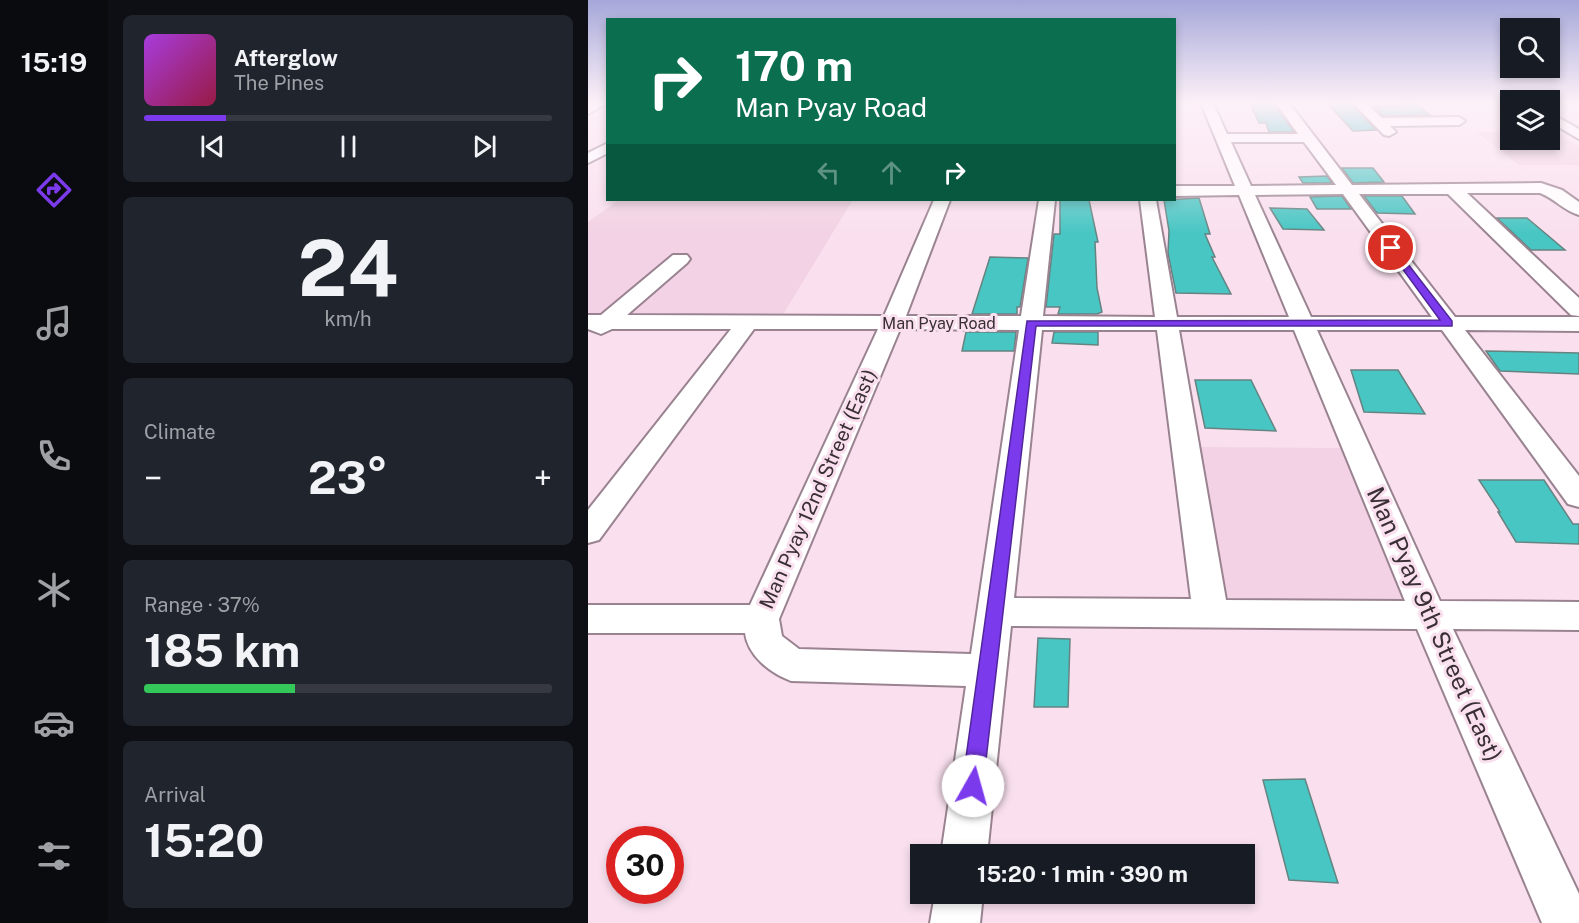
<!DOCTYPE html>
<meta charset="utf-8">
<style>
:root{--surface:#171b24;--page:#20242c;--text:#f1f3f6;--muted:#9ea1a6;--line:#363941;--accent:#7c3aed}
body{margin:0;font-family:"Public Sans",sans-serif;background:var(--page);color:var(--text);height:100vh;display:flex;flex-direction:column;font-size:22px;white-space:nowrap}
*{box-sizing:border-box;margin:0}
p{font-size:20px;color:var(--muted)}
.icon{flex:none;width:33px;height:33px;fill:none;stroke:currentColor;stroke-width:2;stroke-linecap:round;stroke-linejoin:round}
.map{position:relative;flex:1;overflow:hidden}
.details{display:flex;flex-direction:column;gap:15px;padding:15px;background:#0d0f14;width:480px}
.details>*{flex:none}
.top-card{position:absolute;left:18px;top:18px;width:570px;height:183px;border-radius:0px;box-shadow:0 3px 9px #0003;background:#0b6e4f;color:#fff;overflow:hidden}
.buttons{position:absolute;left:912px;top:18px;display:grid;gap:12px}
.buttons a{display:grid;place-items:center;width:60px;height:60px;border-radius:0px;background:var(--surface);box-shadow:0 3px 9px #0003;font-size:30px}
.speed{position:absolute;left:18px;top:826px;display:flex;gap:12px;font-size:30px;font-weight:700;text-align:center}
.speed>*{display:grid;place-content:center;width:78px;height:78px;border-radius:50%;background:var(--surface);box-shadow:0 3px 9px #0003;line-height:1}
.speed .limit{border:9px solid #d22;background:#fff;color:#111}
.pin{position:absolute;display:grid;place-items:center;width:51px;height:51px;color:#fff;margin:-26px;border:3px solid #fff;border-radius:50%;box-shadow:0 2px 6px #0007}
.me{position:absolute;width:66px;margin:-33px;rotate:7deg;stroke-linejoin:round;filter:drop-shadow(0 0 4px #0008)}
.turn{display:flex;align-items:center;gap:21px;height:126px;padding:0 30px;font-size:27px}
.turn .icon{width:78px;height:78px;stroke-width:2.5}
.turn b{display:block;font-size:42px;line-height:51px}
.lanes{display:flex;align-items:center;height:57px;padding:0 30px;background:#0003;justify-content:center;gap:30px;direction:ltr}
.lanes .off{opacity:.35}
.big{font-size:45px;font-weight:700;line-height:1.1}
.details .card{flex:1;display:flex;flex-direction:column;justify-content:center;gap:9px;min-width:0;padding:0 21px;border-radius:9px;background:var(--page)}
.details .dial{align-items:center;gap:0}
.dial b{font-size:78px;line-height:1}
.song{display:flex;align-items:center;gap:18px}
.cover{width:72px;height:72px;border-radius:9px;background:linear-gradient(135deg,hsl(280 70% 55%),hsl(340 70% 35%))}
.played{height:6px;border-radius:3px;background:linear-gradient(90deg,var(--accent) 20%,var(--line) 20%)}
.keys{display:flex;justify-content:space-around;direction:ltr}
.heat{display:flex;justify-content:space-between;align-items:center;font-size:33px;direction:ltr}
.charge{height:9px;border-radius:4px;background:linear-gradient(90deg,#34c759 37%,var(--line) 0)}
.trip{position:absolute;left:322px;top:844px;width:345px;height:60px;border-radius:0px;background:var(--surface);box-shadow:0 3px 9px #0003;font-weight:700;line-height:60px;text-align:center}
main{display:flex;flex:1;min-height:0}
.dock{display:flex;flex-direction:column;width:108px;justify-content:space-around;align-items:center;background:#090b0e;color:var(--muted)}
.dock .icon{width:42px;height:42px}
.dock .active{color:var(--accent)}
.dock b{font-size:27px;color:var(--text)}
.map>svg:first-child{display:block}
.built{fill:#f2d2e4}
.building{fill:#48c6c3;stroke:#668381;stroke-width:1.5}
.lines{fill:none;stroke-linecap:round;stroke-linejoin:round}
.minor-casing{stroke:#9a8390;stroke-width:4}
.minor{fill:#fff;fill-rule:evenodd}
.route{fill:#7c3aed;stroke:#51269a;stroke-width:1.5}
.labels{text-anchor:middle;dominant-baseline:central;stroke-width:6;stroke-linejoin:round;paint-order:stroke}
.far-street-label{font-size:16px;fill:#392f35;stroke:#fae0ef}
.street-label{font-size:20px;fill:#392f35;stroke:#fae0ef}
.near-street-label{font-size:24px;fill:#392f35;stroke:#fae0ef}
</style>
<main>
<nav class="dock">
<b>15:19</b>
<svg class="icon active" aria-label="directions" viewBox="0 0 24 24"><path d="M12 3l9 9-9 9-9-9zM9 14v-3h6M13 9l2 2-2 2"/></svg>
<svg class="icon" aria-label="music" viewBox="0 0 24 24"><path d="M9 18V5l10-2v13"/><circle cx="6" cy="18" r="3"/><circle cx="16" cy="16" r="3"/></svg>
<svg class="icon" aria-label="phone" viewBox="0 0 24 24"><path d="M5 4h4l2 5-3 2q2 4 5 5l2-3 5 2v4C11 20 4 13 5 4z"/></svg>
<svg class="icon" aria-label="climate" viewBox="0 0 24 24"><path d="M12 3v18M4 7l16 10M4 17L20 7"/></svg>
<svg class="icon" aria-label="car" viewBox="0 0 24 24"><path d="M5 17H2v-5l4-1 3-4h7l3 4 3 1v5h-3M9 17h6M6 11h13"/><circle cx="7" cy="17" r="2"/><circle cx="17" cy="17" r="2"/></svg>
<svg class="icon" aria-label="filters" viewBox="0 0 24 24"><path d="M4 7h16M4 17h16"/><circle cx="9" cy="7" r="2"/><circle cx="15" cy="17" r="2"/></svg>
</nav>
<section class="details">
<div class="card">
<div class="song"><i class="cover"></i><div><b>Afterglow</b><p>The Pines</p></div></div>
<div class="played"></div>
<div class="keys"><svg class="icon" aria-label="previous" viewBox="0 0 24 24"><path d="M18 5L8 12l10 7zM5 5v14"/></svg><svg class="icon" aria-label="pause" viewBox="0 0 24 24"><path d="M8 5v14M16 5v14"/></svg><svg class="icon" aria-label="next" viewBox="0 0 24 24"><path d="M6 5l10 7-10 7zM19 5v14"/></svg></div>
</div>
<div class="card dial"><b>24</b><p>km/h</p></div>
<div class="card"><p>Climate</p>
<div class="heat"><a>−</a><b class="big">23°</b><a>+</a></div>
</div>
<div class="card"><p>Range · 37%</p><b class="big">185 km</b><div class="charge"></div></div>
<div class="card"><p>Arrival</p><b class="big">15:20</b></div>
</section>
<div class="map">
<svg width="991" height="923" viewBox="0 0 991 923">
<rect width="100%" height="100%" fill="#fae0ef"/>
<g class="built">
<path d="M888 132H922V140H962V132H967L991 147V165H931Z"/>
<path d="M31 200H182L264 201 196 313 0 314V222Z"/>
<path d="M608 447 757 448 822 601 635 599Z"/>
</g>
<g class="building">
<path d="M662 103H686L706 132H681L678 123H671Z"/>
<path d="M739 103H763L788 130 765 131Z"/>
<path d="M812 103H828L842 115 795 116 785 106H812Z"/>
<path d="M754 168H785L796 182 765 183Z"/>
<path d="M739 176 744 183H715L711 177Z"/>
<path d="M754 196 763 209H729L722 197Z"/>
<path d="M776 196H814L827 214 789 213Z"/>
<path d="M611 198 622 234H617L627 257H624L643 294 588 293 580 253 581 231 576 200Z"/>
<path d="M472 200H501L510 242H507L509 288 514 312 509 314H470L472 307H458L466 234H472Z"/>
<path d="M682 208 719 209 736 230 695 229Z"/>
<path d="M909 218H939L977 250H943Z"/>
<path d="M402 257 440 258 432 307H429V314H384Z"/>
<path d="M378 332H428L426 351H374Z"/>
<path d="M466 332H510V345L464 343Z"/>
<path d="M898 351 991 353V374L912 371Z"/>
<path d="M763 370H810L837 414 776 412Z"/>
<path d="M607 380H663L688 431 617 428Z"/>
<path d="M891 480H956L985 524H991V544L928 542 910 512H912Z"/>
<path d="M450 638 482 639 480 707H446Z"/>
<path d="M717 779 750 883 701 880 675 780Z"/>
</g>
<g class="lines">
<g class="minor-casing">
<g id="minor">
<path d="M3 103H19L0 114V105Z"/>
<path d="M613 103H625L639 134H710L688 103H701L764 185 953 183 974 190 991 202V215C976 211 966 198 952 193H879L991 298V316L983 315 860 194H771L867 317H991V331L877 330 991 476V507L980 504 854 330H729L852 601 991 602V630L865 629 991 894V923H954L829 629 423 626 399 855H353L378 686 203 681C182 673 160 656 157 633H0V605H162L290 329H166L11 540 0 543V510L143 329H24L13 334 0 329V315H13L85 255H99L102 259 99 263 39 315 296 316 346 200H362L318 316H433L451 200H467L455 316 567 317 552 200H568L589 317H701L651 195 586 196V186H647ZM643 142H716L748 185 663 186ZM755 194 844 317H723L667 195ZM312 329 431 330 383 654 211 649 194 636 191 619ZM454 330H569L603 599 426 598ZM591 330H706L817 601 638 600Z"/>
<path d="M765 103H778L794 118 871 117 877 121 871 125 802 126 808 132 801 136 796 135Z"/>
<path d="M962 113 991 129V139L962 122Z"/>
<path d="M20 143V153L0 163V153Z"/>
<path d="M347 894H395L392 923H342Z"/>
</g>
</g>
<use href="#minor" class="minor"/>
</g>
<linearGradient id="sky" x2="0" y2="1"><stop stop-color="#a5a7d9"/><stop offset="0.44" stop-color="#fdf1f8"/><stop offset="1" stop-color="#fdf1f8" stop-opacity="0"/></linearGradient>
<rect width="991" height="233" fill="url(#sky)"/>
<path class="route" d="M800 246H806L864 321V326H448L395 786 392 793 385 796 377 793 374 786 439 321 852 320 800 249Z"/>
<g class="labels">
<g class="far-street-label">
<text x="351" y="323">Man Pyay Road</text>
</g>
<g class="street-label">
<text transform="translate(230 489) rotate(-66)">Man Pyay 12nd Street (East)</text>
</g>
<g class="near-street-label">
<text transform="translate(847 624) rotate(66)">Man Pyay 9th Street (East)</text>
</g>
</g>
</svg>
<div class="buttons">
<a><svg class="icon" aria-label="search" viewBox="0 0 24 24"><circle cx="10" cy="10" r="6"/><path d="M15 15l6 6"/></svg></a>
<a><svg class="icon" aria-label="layers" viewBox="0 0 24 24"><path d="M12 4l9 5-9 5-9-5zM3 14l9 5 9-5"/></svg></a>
</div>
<div class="speed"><div class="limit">30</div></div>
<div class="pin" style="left:803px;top:248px;background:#d93025"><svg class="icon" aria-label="arrive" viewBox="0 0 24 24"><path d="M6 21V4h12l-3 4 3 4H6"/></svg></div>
<svg class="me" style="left:385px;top:786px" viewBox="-20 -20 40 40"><circle r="19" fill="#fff"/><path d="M0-13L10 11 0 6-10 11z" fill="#7c3aed"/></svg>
<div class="trip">15:20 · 1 min · 390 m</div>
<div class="top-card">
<div class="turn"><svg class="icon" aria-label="right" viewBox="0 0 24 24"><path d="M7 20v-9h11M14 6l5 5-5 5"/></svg><div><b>170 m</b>Man Pyay Road</div></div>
<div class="lanes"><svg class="icon off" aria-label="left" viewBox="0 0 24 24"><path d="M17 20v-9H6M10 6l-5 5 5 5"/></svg><svg class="icon off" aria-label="ahead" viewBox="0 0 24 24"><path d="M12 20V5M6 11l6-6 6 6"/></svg><svg class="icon" aria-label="right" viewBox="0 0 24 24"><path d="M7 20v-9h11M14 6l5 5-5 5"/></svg></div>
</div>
</div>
</main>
